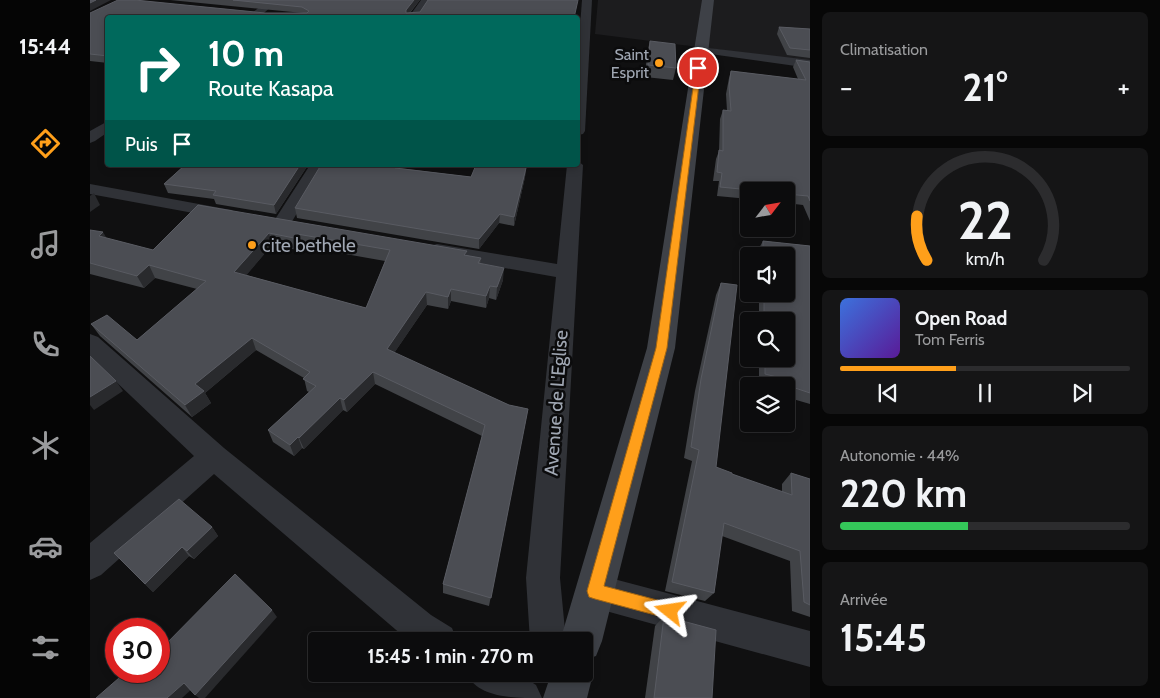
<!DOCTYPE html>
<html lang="fr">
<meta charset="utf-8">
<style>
:root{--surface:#0c0c0d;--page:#151516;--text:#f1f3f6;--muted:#9a9b9d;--line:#2c2c2e;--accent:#ff9f1a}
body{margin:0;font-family:Cabin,sans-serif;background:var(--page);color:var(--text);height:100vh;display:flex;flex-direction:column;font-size:19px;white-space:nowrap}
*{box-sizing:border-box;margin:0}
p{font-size:16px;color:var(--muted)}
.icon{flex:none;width:28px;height:28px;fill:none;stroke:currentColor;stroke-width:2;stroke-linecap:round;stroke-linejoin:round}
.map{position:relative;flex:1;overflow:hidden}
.side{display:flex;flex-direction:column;gap:12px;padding:12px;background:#070707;width:350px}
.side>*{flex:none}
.hud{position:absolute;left:15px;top:15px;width:475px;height:152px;border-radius:5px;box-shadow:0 2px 8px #0003,0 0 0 1px var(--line);background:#00695c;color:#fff;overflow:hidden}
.needle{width:32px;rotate:59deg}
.tools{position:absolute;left:650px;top:182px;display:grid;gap:10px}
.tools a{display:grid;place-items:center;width:55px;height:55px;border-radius:5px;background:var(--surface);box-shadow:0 2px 8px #0003,0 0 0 1px var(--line);font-size:25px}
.speed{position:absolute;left:15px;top:618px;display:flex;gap:10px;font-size:25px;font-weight:700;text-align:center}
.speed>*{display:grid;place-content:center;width:65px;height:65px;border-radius:50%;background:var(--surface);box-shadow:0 2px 8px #0003,0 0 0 1px var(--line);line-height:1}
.speed .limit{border:8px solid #d22;background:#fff;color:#111}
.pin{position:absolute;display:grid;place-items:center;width:42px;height:42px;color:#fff;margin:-21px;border:2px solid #fff;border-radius:50%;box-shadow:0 1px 5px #0007}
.me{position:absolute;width:55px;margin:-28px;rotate:285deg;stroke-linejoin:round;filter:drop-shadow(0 0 4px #0008)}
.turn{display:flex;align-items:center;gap:18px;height:105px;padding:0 20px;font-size:22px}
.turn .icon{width:65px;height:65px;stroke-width:2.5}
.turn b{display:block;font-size:35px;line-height:42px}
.then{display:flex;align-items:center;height:48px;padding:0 20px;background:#0003;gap:10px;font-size:19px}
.big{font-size:38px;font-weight:700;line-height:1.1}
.side .tile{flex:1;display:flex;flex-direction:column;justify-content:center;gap:8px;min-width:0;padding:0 18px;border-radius:8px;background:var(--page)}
.side .dial{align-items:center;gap:0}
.dial svg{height:130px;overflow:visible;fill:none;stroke:var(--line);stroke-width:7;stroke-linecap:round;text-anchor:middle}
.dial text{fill:var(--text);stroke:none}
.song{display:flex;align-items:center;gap:15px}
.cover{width:60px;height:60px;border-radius:8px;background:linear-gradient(135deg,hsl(220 70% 55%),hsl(270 70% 35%))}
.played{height:5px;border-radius:2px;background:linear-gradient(90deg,var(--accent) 40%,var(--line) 40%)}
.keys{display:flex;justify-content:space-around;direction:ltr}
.heat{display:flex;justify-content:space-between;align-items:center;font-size:28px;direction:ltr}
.charge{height:8px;border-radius:4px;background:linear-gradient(90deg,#34c759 44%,var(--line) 0)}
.trip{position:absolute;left:218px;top:632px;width:285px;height:50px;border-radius:5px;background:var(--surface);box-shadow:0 2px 8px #0003,0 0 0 1px var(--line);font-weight:700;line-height:50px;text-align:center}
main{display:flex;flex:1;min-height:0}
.tabs{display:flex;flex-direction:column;width:90px;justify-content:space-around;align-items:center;background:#050505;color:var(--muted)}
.tabs .icon{width:35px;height:35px}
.tabs .current{color:var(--accent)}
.tabs b{font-size:22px;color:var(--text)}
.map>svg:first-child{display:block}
.built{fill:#1c1c1e}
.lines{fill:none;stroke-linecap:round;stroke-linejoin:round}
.minor{fill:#303237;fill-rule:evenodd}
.secondary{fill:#3e4147;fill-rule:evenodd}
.wall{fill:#414347;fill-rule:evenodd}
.shaded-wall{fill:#292a2d}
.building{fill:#4b4d53;stroke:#595b62;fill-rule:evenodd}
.route{fill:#ff9f1a;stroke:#a66711}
.poi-dot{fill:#ff9f1a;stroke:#0b0b0c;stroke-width:2}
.labels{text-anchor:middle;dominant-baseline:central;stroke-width:5;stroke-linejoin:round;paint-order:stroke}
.far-poi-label{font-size:16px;fill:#a0a7b3;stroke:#0b0b0c;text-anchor:end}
.poi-label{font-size:19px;fill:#a0a7b3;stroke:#0b0b0c;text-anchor:start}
.street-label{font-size:19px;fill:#a0a7b3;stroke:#0b0b0c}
</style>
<main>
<nav class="tabs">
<b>15:44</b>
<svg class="icon current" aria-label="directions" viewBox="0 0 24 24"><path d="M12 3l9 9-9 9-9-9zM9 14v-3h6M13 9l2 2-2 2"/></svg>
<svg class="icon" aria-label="music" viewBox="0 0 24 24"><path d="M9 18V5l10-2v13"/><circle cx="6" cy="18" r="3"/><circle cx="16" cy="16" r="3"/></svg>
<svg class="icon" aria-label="phone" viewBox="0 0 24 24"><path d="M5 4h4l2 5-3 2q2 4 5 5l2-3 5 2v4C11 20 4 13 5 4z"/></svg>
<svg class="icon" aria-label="climate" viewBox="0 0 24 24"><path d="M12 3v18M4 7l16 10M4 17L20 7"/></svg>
<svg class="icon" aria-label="car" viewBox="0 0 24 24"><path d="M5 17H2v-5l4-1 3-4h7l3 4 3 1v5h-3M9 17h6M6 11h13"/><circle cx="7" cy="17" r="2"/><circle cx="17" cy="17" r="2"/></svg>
<svg class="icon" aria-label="filters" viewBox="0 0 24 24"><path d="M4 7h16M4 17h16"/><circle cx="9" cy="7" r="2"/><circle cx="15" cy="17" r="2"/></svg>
</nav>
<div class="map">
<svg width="720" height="698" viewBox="0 0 720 698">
<rect width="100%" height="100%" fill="#101011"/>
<path class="built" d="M508 0H720V61L505 34Z"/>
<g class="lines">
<g class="minor">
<path d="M178 0H189L168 18H156Z"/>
<path d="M331 0H341L329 18H318Z"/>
<path d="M492 0H502L495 131 493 134 488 135V53Z"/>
<path d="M610 47 720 60V68L606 52 604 50Z"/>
<path d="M18 121V132L5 141 0 143V131Z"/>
<path d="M488 161 493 165 470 578 476 641H440L436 578 466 277 347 256 340 254 337 250 340 246 347 244 467 264 477 165H488Z"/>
<path d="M220 165H236L198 228 191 230 184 228 182 224Z"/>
<path d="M0 184 136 209 142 210 145 214 142 218 136 219 0 194Z"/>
<path d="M0 334 8 337 134 448 341 615 362 628 367 641H319L124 474 11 575 0 580V543L104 456 0 357Z"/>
<path d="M505 574 720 631V667L505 608 493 603 488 591 493 579Z"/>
<path d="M377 674H429L446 685 452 698C423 698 388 698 377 674Z"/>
</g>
<path class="secondary" d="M612 0H624L585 348 512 641 506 656 497 659 503 674 497 698H453L461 674H494V641H470L557 348Z"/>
</g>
<g class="wall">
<path d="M80 0H330L320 13 485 18H18V63L0 61V13H213Z"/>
<path d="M689 27 720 29V58L697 55 687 34Z"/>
<path d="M560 41 586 68 583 80 555 77 557 53Z"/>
<path d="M706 60 720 62V221L713 205 696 203V191H659V199L627 196 629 181H623L626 159 629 151 630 119 633 110 637 111 636 94 639 78 641 71 708 79 703 67Z"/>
<path d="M95 165H218L186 214 126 204 124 199 78 193 74 184Z"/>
<path d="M433 165V168H436L435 177 424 226 409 223 389 249 207 218 205 208 309 168 381 177Z"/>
<path d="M108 205 391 258 390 264 413 280 406 300 399 298 396 308 361 301 358 309 337 305 304 353 419 405 438 409 399 606 353 593V584L392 436 285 384 257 412 253 410 214 449 212 448 204 456 183 442 178 430 219 392 217 391 214 378 166 350 115 393 121 403 102 417 10 336 1 324 47 340 107 289 65 278 54 288 0 274V230L16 238 63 250ZM182 245 207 250 210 246 295 261 276 308 156 275Z"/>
<path d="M673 241 720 246V404L696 397V386H682L669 383V359H696V321H669V294H696V256H668V250Z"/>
<path d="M631 283 626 467 642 474 692 492V484L701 473 720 479V617L702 611 700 561 632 536 624 593 615 601 575 591 602 461 594 458 605 391 626 295Z"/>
<path d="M122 527 128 536 104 559 99 556 63 592 24 553Z"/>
<path d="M574 616 622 698H555L565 626Z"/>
</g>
<g class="shaded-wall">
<path d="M6 0H21L0 11V3Z"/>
<path d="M324 0H330L316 17V10Z"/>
<path d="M210 165H218L186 214 184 205Z"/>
<path d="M307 165H310L306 177 305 168Z"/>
<path d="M436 168 435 177 424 226V217Z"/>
<path d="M4 193 10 205 0 212V196Z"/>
<path d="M410 214 409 223 389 249V239Z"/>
<path d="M13 232 20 244 9 236Z"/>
<path d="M179 233 182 245 149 284 144 272Z"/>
<path d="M207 234 210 246 207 250 204 238Z"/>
<path d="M59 265 65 278 54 288 47 276Z"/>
<path d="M414 268 413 280 406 300 407 287Z"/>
<path d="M400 286 399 298 396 308V296Z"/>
<path d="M361 289V301L358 309V297Z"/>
<path d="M336 292 337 305 298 362 297 349Z"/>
<path d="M162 338 166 350 115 393 121 403 102 417 95 405 105 384Z"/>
<path d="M283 372 285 384 257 412 254 400Z"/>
<path d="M26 381 33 391 4 410 0 405V397Z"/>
<path d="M250 398 253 410 214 449 209 438Z"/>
<path d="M208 437 212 448 204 456 200 445Z"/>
<path d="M122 527 128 536 104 559 97 551Z"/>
<path d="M92 547 99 556 63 592 55 584Z"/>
<path d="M182 610 187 617 115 698H109L105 695Z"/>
<path d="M94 683 103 688 92 698H77Z"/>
</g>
<g class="building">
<path d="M0 0H6L0 3Z"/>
<path d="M28 0H45L175 13H217L219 11 212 7 143 0H324L316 10V13L330 12 338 0H488L484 18H18V56L0 54V13Z"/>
<path d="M689 27 720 29V50L700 48Z"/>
<path d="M560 41 585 44 586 68 558 65Z"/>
<path d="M706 60 720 62V201L718 196 696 194V191H671L630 187 632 173 627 172 629 150 633 151V110L641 111 639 86 641 71 716 80Z"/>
<path d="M95 165H210L184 205 123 195 126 191 74 184Z"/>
<path d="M231 165H307L305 168 381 177 386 165H432V167L436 168 424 217 410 214 389 239 205 208Z"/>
<path d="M108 205 377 251 374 255 391 258 388 263 414 268 407 287 400 286 396 296 361 289 358 297 336 292 297 349 419 405 438 409 401 598 353 584 395 425 283 372 254 400 250 398 209 438 208 437 200 445 178 430 226 386 213 379 220 372 162 338 105 384 114 391 95 405 1 324 17 315 47 340 116 281 59 265 47 276 0 263V230L13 232 9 236 63 250ZM179 233 204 238 207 234 300 250 276 308 144 272Z"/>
<path d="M673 241 720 246V393L699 386V380L675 374V359H696V321H674V294H696V256H673Z"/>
<path d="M631 283 647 285 626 467 642 473V474L702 495 701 473 720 479V605L714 602 710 551 634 523 624 593 582 582 609 450 601 447 611 379Z"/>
<path d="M0 356 26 381 0 397Z"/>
<path d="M89 499 122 527 97 551 92 547 55 584 24 553Z"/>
<path d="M145 574 182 610 105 695 94 683 77 698H6L37 671H69V651Z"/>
<path d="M574 616 626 630 622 698H564Z"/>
</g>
<path class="route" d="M606 67 611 68 577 348 514 586 586 605 588 611 586 617 580 619 505 599 499 597 497 591 566 348Z"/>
<g class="poi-dot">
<circle cx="569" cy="63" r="5"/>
<circle cx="162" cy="245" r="5"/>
</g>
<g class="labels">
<g class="far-poi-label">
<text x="559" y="54">Saint<tspan x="559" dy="18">Esprit</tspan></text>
</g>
<g class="poi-label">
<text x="172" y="245">cite bethele</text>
</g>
<g class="street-label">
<text transform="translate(466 403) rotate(-86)">Avenue de L'Eglise</text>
</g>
</g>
</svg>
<div class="tools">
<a><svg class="needle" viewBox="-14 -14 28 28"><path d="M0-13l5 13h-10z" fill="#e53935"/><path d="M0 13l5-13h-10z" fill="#9a9b9d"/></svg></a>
<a><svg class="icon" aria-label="sound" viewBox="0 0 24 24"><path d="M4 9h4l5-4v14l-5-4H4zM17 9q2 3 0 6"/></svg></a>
<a><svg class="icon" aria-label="search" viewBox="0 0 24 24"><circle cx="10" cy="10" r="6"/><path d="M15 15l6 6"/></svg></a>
<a><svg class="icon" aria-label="layers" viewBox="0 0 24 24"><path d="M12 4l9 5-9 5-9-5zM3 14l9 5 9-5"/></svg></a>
</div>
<div class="speed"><div class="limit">30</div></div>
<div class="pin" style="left:608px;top:68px;background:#d93025"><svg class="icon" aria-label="arrive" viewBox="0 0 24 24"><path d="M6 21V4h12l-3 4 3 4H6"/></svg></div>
<svg class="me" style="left:580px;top:611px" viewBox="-20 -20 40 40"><path d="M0-17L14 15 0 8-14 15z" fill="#ff9f1a" stroke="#fff" stroke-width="4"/></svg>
<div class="trip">15:45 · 1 min · 270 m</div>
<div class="hud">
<div class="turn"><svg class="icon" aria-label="right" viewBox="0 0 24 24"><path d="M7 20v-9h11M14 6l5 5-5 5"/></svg><div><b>10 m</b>Route Kasapa</div></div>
<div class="then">Puis<svg class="icon" aria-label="arrive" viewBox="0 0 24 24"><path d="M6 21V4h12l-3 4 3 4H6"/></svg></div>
</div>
</div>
<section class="side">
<div class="tile"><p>Climatisation</p>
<div class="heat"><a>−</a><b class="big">21°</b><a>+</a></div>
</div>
<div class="tile dial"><svg viewBox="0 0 100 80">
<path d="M14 69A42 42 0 1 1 86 69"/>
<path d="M14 69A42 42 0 0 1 8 42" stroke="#ff9f1a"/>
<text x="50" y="56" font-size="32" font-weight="700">22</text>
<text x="50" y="72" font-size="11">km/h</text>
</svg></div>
<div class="tile">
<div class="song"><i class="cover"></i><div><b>Open Road</b><p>Tom Ferris</p></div></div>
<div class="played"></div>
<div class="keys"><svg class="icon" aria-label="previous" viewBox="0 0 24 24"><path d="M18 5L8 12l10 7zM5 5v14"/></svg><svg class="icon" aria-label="pause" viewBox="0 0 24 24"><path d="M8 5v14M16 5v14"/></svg><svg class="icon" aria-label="next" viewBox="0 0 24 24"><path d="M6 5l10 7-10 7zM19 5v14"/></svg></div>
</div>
<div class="tile"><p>Autonomie · 44%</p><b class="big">220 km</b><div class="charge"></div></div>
<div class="tile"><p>Arrivée</p><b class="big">15:45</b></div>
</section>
</main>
